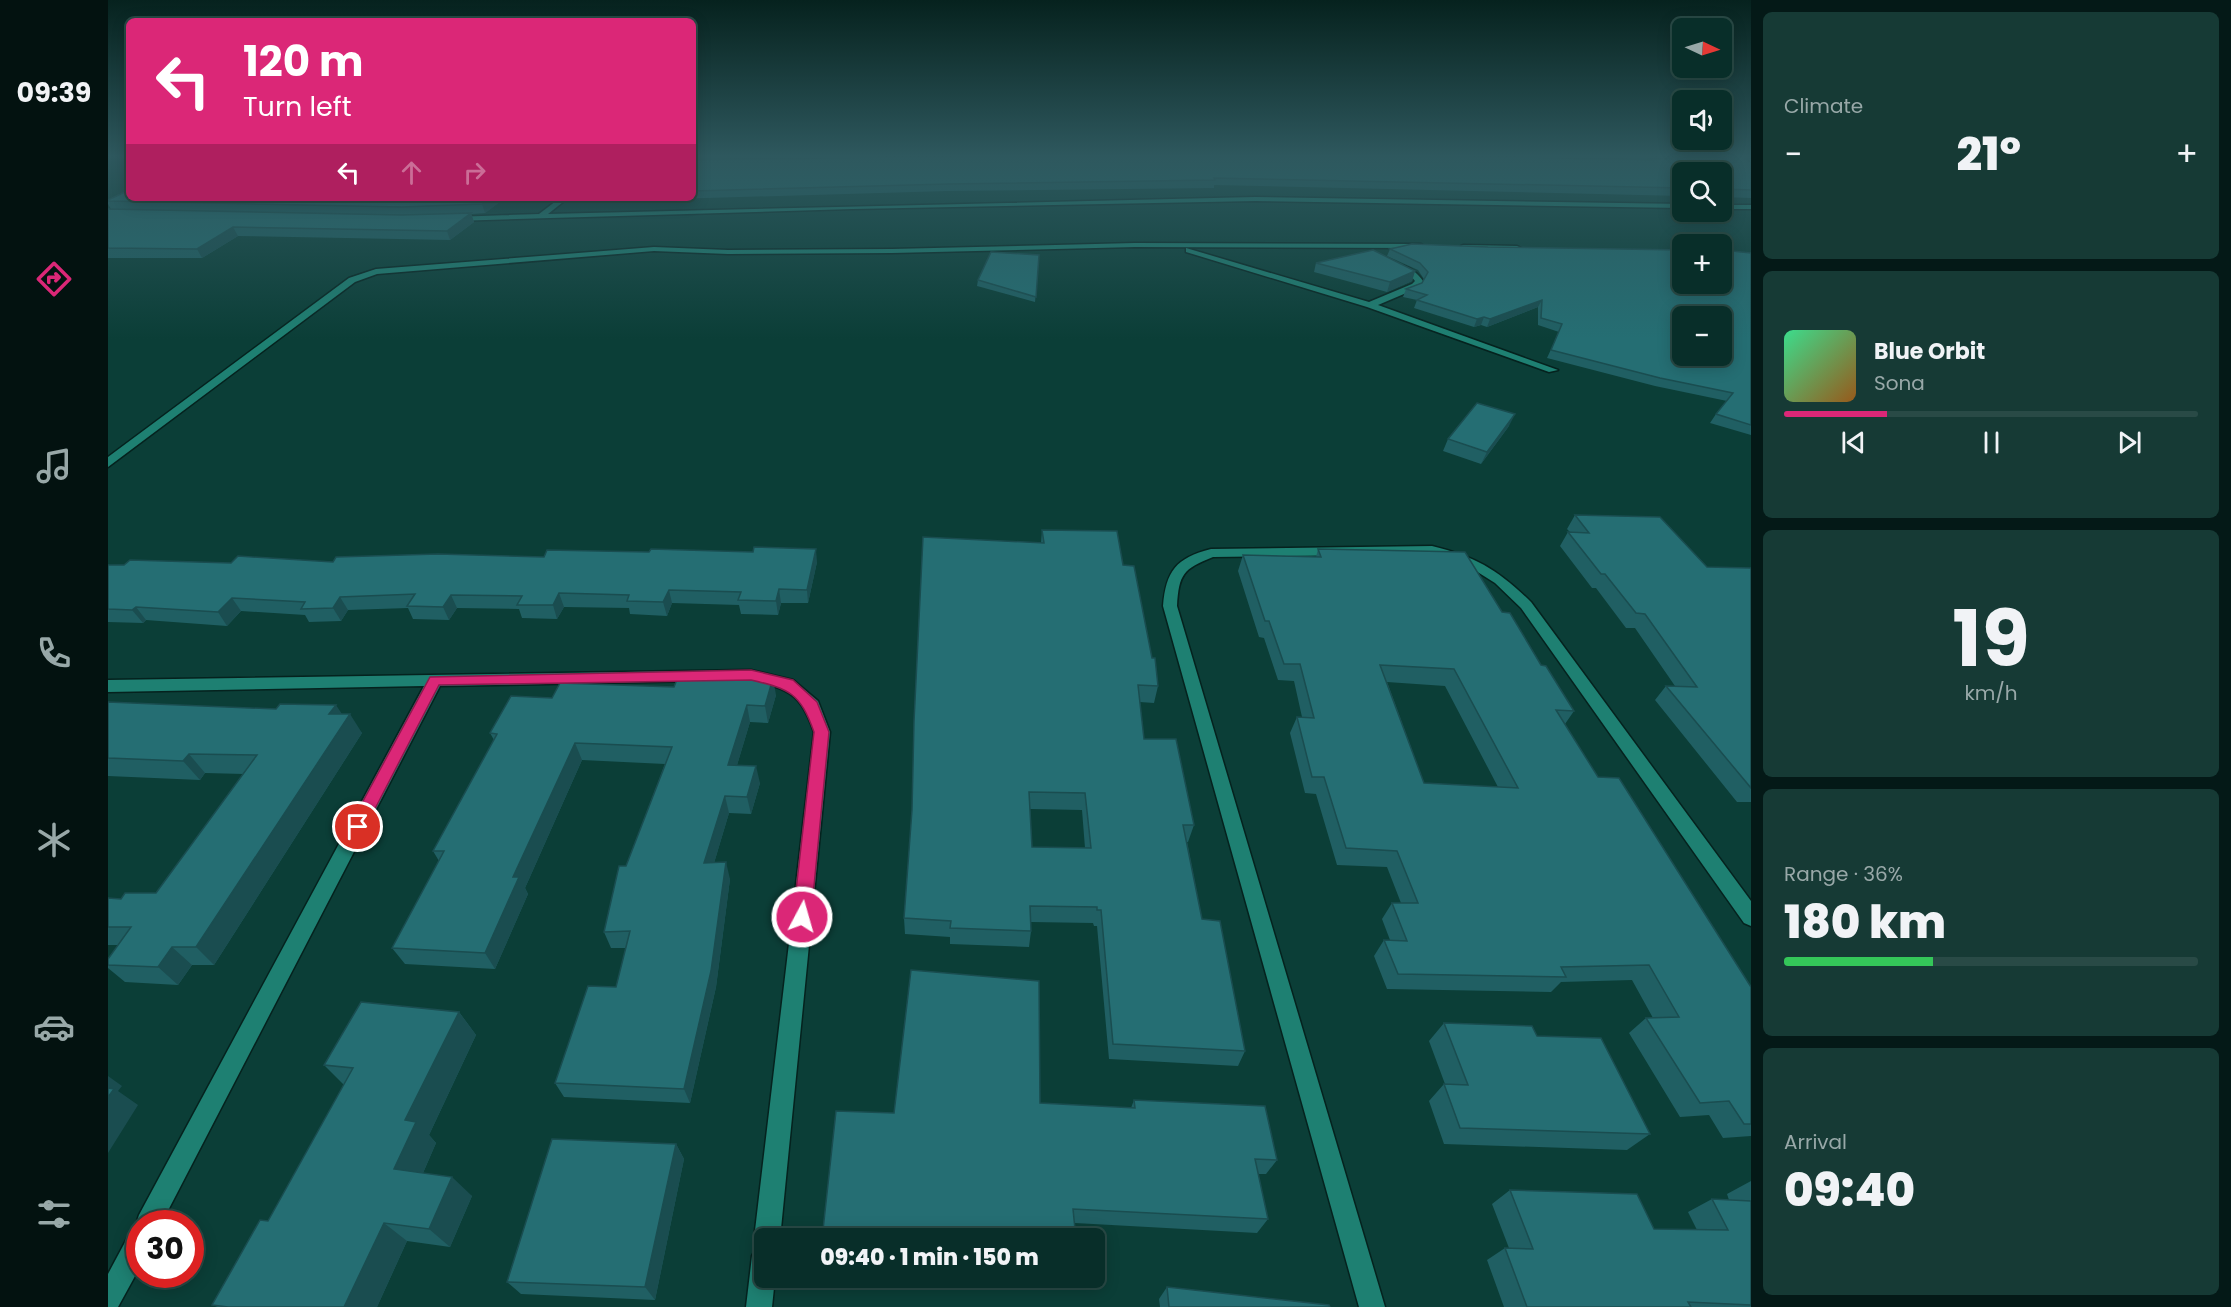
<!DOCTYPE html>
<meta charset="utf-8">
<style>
:root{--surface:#082e29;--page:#163a35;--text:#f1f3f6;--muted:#98a8a8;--line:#294a46;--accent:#db2777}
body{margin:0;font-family:Poppins,sans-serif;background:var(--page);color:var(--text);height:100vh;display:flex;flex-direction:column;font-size:22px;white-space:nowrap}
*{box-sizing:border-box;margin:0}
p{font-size:20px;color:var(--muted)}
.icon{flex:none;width:33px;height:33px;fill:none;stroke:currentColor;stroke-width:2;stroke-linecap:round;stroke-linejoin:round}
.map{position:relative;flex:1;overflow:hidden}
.sheet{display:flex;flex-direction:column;gap:12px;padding:12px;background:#041917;width:480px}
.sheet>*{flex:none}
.guide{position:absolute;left:18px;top:18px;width:570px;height:183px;border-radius:9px;box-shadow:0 3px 15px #0003,0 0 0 2px var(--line);background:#db2777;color:#fff;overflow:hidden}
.needle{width:39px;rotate:94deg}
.tools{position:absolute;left:1564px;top:18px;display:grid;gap:12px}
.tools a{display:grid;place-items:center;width:60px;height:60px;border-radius:9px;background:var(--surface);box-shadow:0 3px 15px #0003,0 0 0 2px var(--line);font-size:30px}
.speed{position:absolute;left:18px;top:1210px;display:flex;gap:12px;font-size:30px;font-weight:700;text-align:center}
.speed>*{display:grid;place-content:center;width:78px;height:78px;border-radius:50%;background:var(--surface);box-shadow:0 3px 15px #0003,0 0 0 2px var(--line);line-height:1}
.speed .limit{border:9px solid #d22;background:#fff;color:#111}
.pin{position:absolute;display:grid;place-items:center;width:51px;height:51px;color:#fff;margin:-26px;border:3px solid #fff;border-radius:50%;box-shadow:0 2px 6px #0007}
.me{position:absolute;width:66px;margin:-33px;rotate:6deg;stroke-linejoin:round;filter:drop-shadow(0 0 4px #0008)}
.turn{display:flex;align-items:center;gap:21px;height:126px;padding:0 18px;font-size:27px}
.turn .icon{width:78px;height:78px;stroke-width:2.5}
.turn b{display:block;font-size:42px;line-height:51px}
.lanes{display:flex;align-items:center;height:57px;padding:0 18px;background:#0003;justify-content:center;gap:30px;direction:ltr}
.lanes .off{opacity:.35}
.big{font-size:45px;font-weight:800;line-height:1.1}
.sheet .widget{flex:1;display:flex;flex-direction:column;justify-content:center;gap:9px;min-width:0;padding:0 21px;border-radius:9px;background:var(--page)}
.sheet .dial{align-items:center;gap:0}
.dial b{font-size:78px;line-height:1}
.song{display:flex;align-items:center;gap:18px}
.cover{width:72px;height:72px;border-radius:9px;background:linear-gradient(135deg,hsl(150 70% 55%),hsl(30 70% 35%))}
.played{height:6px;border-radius:3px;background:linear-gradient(90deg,var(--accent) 25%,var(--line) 25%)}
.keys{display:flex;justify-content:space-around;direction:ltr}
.heat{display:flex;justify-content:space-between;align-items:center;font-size:33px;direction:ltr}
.charge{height:9px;border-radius:4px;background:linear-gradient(90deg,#34c759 36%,var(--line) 0)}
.trip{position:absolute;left:646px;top:1228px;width:351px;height:60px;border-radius:9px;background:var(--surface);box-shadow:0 3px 15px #0003,0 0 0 2px var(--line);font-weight:800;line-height:60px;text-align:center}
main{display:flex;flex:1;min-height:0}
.tab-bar{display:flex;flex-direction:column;width:108px;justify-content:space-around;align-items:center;background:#031210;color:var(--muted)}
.tab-bar .icon{width:42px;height:42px}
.tab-bar .selected{color:var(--accent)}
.tab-bar b{font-size:27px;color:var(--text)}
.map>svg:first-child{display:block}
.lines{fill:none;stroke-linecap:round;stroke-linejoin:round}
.minor-casing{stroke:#05221e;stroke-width:3}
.minor{fill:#1e8072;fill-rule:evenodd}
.wall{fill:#205f63;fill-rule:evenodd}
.shaded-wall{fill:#1a4d50}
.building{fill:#256e73;stroke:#1a4d50;stroke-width:1.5;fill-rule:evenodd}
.route{fill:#db2777;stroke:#8e194d;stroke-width:1.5}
</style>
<main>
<nav class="tab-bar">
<b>09:39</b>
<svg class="icon selected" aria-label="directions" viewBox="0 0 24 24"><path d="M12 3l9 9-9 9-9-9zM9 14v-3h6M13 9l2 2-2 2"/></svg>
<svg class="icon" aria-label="music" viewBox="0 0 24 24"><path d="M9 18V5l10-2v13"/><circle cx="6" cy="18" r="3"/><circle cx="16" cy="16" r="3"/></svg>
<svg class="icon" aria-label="phone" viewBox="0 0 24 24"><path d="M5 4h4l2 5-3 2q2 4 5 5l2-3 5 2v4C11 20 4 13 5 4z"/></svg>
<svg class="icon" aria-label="climate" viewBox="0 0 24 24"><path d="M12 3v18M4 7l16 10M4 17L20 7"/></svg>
<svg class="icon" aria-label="car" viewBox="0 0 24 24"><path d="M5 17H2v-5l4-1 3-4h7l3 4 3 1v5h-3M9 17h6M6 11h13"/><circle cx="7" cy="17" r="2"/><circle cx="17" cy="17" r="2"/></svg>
<svg class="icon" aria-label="filters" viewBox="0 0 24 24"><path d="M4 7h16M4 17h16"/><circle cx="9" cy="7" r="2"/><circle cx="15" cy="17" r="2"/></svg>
</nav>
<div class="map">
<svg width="1643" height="1307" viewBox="0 0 1643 1307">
<rect width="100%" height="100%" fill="#0b3e37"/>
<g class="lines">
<g class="minor-casing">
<g id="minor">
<path d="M1147 197 1575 204V208L1147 201 744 209 345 221 341 219 345 217 431 214 452 198H460L440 214Z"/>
<rect x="1614" y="205" width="29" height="4"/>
<path d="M1027 243 1313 244 1317 246 1313 248 1027 247 784 253 620 254 546 251 269 274 247 282 0 467V457L241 278 268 269 546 247 620 250 784 249Z"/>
<path d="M1355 245 1409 246 1413 248 1409 250 1352 249 1351 247Z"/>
<path d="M1078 248 1261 302 1304 284 1307 281 1303 276 1285 267C1295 261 1309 272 1315 281L1310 288 1270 305 1450 370 1441 372 1259 307 1078 252Z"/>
<path d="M1324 546C1369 557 1390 570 1423 602L1643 901V926L1636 923 1413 608 1387 583 1360 566 1323 554 1105 557C1075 569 1071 574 1069 606L1277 1307H1251L1055 606C1058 571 1068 558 1103 549Z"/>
<path d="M643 670 685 680 710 701 722 732 672 1239H657V1278H667L664 1307H638L644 1256 649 1246 646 1239 706 732C692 693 682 690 643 680L332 686 53 1224H32V1267L10 1307H0V1274L23 1231 29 1228 28 1224 31 1215 316 686 0 692V680Z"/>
</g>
</g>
<use href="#minor" class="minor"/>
</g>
<g class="wall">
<path d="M585 156H843L585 159Z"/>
<path d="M1364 156H1562L1540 159Z"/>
<path d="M1643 156V198L1614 197V172H1575V196L1106 185V188L839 191 531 200 530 198H585V160H1543Z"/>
<path d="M21 198H397L377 213 363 214 366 222 342 240 130 236 94 258H0V209H3L0 204V200Z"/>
<path d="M1380 247 1643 253V435L1602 423 1608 414 1619 401 1547 386 1439 358 1451 332 1430 325V307L1379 327 1373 325 1366 327 1306 308 1309 300 1295 297 1298 289 1314 283 1316 279 1310 270 1279 256 1282 249Z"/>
<path d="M931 255 927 302 869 286 870 280Z"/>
<path d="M1208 263 1307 271 1304 281 1279 292 1206 272Z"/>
<path d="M1401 426 1373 464 1335 451 1340 439Z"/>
<path d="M1467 515 1599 567 1643 568V802H1629L1547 700 1558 686H1567L1527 628H1518L1488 588H1484L1452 546 1460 532H1462L1459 529Z"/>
<path d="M934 530 1015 565 1050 686 1046 703 1032 702 1036 739 1086 825 1080 842H1079L1094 919 1137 1051 1130 1066 1001 1059 989 926H986L985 923 923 922V931L921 947 842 944V937L797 934 796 918 804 810 933 543ZM922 809 974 810 977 848 924 847Z"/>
<path d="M1210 549 1394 612 1433 665 1466 711 1457 724 1490 777 1643 987V1136L1615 1138 1601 1115 1572 1117 1521 1033 1538 1018H1545L1524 980 1453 982 1443 992 1279 989 1266 956 1276 940H1282L1274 919 1284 903H1293L1279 867 1229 865 1208 794 1197 793 1182 733 1189 717H1194L1186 681 1170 680 1156 638 1151 637 1130 571 1135 555 1208 557ZM1279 682 1337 686 1390 787 1316 783Z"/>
<path d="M225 562H709L700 603H673L670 615 633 614 631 605 564 603 559 616 522 614 521 608 456 607 449 619 414 618 411 609 349 608 341 620 305 619 300 608 240 610 233 621 201 622 197 615 133 611 119 626 38 620 35 623 0 622V565Z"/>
<path d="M668 695 660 723 642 722 629 765 652 783 643 814 621 813 606 863 622 879 608 987 582 1103 456 1097 447 1083 508 987 518 948H503L496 932 518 866 557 764 474 760 417 888 420 894 387 969 297 964 284 948 331 861 325 851 386 740 382 733 444 698Z"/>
<path d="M0 702 234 714 254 733 106 965H84L70 985 17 982 0 968V959L10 945H0V898L13 899 48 893 136 774 97 773 92 780 0 776Z"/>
<path d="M351 1012 368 1035 321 1135 328 1143 315 1173 364 1196 342 1247 299 1241 269 1307H110L104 1305 160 1221 236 1085 216 1065Z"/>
<path d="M1336 1023 1429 1036 1542 1134 1519 1150 1336 1144 1321 1101 1336 1084H1337L1321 1041Z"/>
<path d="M1026 1100 1169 1160 1158 1174H1150L1160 1219 1149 1233 967 1223V1229L963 1239H714L786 1113 932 1103 1023 1108Z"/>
<path d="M568 1144 576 1159 547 1300 413 1294 399 1282Z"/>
<path d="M1643 1181V1307H1396L1379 1260 1397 1248H1401L1384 1204 1402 1190 1546 1229 1589 1230 1580 1212 1604 1199 1621 1200 1619 1194Z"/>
<path d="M1059 1287 1222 1307H1052L1051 1299Z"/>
</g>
<g class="shaded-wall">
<path d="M1541 156H1562L1540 159Z"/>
<path d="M383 198H397L377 213 374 204Z"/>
<path d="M363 213 366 222 342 240 339 231Z"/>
<path d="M125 227 130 236 94 258 89 249Z"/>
<path d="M1307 271 1304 281 1279 292 1282 282Z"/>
<path d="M1434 300 1430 307 1379 327 1382 319Z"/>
<path d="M1376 317 1373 325 1366 327 1369 319Z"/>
<path d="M1407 414 1401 426 1373 464 1379 452Z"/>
<path d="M708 549 709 562 700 603 699 590Z"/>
<path d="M671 589 673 603 670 615 668 601Z"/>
<path d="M561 590 564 603 559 616 555 602Z"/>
<path d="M451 593 456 607 449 619 445 605Z"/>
<path d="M343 595 349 608 341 620 335 607Z"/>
<path d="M232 597 240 610 233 621 225 608Z"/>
<path d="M124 598 133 611 119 626 110 612Z"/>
<path d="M28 607 38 620 35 623 24 610Z"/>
<path d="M665 678 668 695 660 723 657 706Z"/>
<path d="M228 705 238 720 242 714 254 733 106 965 88 947 221 714Z"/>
<path d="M639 705 642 722 624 782 620 765Z"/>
<path d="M467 743 474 760 417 888 420 894 387 969 377 953 405 877Z"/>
<path d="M81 754 97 773 92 780 75 761Z"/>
<path d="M648 766 652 783 643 814 639 797Z"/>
<path d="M617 796 621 813 601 880 596 863Z"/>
<path d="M618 862 622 879 608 987 582 1103 576 1089Z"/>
<path d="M64 947 84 965 70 985 50 967Z"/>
<path d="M351 1012 368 1035 321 1135 328 1143 308 1189 286 1169 297 1120Z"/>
<path d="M0 1076 14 1086 10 1091 30 1105 0 1153Z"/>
<path d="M568 1144 576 1159 547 1300 537 1287Z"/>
<path d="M344 1177 364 1196 342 1247 321 1229Z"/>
<path d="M276 1223 299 1241 269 1307H236Z"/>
</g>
<g class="building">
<path d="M851 156H1362L1543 160 1562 158 1568 156H1643V159H1637L1643 162V190L1614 189V172H1575V188L1106 178 1107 180 840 184 585 191V160Z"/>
<path d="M21 190V198H383L374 204 294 207 0 201V200Z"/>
<path d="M0 209 294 215 363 213 339 231 125 227 89 249 0 248Z"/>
<path d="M1304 244 1380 247 1575 250V284H1614V250L1643 253V425L1608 414 1625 393 1552 378 1443 350 1454 324 1433 318 1434 300 1382 319 1376 317 1369 319 1309 300 1319 295 1298 289 1314 283 1320 272 1312 263 1282 249ZM1575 316H1614V356H1575Z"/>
<path d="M1265 250 1307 271 1282 282 1208 263Z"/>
<path d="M883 252 931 255 928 297 870 280Z"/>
<path d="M1369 403 1407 414 1379 452 1340 439Z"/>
<path d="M1467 515 1552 517 1599 567 1643 568V788L1558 686 1589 687 1537 614 1528 613 1497 574H1493L1460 532 1481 533Z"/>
<path d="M934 530 1009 531 1015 565 1026 566 1044 658H1047L1050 686 1030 685 1036 739H1068L1086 825H1075L1094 919 1112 921 1137 1051 1005 1044 993 910H989V907L922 906 923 931 842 928 843 921 796 918 804 810 806 721 815 537 936 543ZM921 792 977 793 983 848 924 847Z"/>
<path d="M646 547 708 549 699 590 671 589 668 601 630 600 633 592 561 590 555 602 519 601 521 595 451 593 445 605H409L414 596 343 595 335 607 299 606 307 594 232 597 225 608 193 609 197 602 124 598 110 612 28 607 24 610 0 609V565H16L22 560 123 563 130 556 225 562 228 557 330 554 436 557 439 550 541 552 543 549 645 552Z"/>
<path d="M1210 549 1357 552 1394 612 1402 613 1433 665 1438 666 1466 711 1448 710 1490 777 1511 778 1643 987V1124H1636L1621 1101 1592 1103 1538 1018 1571 1017 1541 965 1453 967 1458 977 1290 974 1276 940 1299 941 1284 903H1310L1289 851 1238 848 1216 777H1204L1189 717 1206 718 1192 664H1176L1161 621H1157L1135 555 1213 557ZM1272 665 1346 669 1410 788 1316 783Z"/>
<path d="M572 672 665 678 657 706 639 705 620 765 648 766 639 797 617 796 596 863 618 862 603 971 576 1089 447 1083 480 986 508 987 522 931 496 932 511 866H518L564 747 467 743 405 877H411L377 953 284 948 336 851H325L389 734 382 733 403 696 444 698 452 683 566 687Z"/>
<path d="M0 702 168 709 172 704 228 705 221 714H242L88 947H64L50 967 0 965V959L23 927H0V898L13 899 17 893H48L149 755 81 754 75 761 0 758Z"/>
<path d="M803 970 931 981 932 1103 1027 1108 1026 1100 1157 1106 1169 1160 1147 1159 1160 1219 965 1209 967 1229 913 1227 914 1239H714L728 1111 786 1113Z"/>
<path d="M253 1002 351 1012 297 1120 308 1122 286 1169 344 1177 321 1229 276 1223 236 1307H120L104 1305 152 1220 160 1221 245 1068 216 1065Z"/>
<path d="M1336 1023 1424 1026 1429 1036 1493 1038 1542 1134 1352 1128 1336 1084 1360 1085Z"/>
<path d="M0 1088 6 1089 0 1097Z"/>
<path d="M444 1139 568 1144 537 1287 399 1282Z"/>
<path d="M1402 1190 1529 1194 1546 1229 1620 1230 1604 1199 1643 1201V1305L1580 1302 1583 1307H1419L1397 1248 1425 1249Z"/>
<path d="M1059 1287 1221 1305 1222 1307H1061Z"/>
</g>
<linearGradient id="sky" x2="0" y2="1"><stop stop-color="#06221e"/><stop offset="0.46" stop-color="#2e585e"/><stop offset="1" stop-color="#2e585e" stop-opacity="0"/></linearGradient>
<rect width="1643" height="339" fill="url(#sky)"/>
<path class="route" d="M643 670 685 680 709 702 721 732 703 917 700 922 694 925 687 922 685 917 706 732C692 693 682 689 643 680L331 685 255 832 250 834 244 832 241 827 322 677Z"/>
</svg>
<div class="tools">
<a><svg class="needle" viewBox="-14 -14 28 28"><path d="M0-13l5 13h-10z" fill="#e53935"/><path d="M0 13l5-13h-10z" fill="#98a8a8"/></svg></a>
<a><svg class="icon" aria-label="sound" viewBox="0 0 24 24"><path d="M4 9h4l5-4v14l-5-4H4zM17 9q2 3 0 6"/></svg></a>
<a><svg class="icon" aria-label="search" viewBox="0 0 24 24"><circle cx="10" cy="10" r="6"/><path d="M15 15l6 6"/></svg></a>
<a>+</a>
<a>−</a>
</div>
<div class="speed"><div class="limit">30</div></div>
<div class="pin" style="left:250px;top:827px;background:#d93025"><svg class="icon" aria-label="arrive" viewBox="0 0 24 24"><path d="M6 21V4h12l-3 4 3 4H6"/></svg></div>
<svg class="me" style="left:694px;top:917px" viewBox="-20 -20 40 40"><circle r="17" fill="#db2777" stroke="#fff" stroke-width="3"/><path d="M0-11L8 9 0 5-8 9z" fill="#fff"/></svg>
<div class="trip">09:40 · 1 min · 150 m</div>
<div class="guide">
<div class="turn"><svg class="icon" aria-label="left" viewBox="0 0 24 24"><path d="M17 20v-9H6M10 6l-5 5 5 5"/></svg><div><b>120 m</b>Turn left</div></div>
<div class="lanes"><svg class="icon" aria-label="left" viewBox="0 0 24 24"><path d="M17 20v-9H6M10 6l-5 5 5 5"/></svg><svg class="icon off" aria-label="ahead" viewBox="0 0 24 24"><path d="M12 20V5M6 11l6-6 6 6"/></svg><svg class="icon off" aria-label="right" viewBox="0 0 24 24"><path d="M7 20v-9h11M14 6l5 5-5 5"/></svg></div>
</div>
</div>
<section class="sheet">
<div class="widget"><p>Climate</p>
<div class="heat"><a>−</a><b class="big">21°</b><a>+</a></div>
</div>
<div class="widget">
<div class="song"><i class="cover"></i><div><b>Blue Orbit</b><p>Sona</p></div></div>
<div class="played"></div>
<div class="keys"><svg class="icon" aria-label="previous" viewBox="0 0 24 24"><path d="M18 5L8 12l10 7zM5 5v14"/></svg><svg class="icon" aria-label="pause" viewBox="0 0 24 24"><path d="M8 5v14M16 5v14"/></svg><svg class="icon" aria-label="next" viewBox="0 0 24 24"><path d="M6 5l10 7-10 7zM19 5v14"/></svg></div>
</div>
<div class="widget dial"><b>19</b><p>km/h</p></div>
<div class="widget"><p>Range · 36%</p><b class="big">180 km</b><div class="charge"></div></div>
<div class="widget"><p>Arrival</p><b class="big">09:40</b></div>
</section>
</main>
